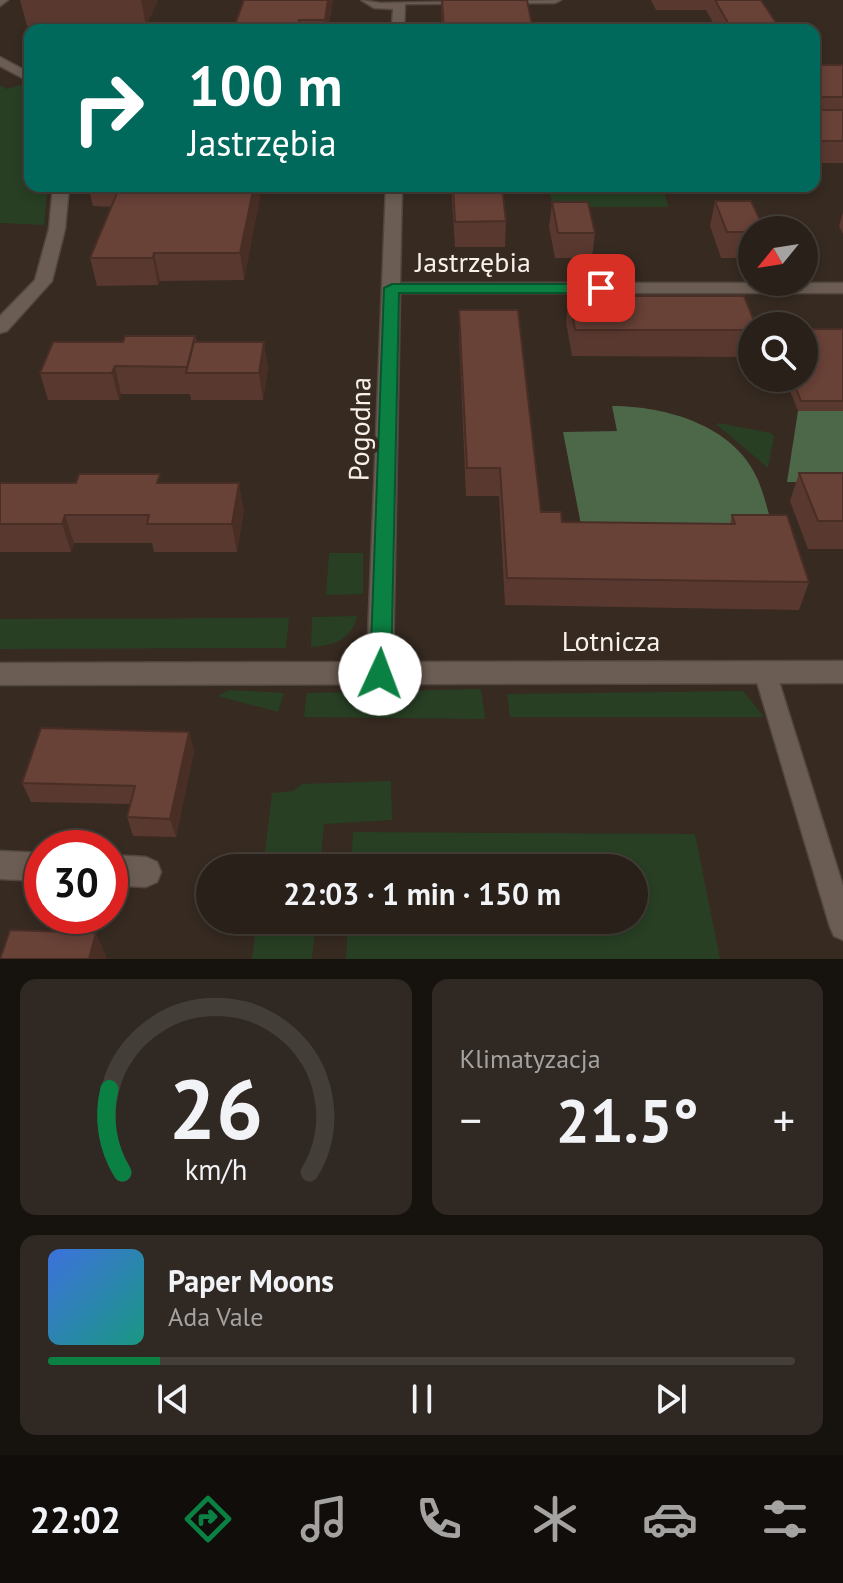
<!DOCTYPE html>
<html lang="pl">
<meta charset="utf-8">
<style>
:root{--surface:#282019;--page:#302822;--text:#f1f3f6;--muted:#a5a3a2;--line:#443e38;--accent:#0b8043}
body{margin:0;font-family:"PT Sans",sans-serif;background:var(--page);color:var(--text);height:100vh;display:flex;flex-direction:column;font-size:30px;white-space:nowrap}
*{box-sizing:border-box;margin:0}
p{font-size:26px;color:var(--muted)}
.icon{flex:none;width:44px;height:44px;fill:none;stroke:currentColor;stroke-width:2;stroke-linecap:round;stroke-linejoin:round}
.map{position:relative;height:959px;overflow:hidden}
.sheet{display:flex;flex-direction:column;gap:20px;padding:20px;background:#16120e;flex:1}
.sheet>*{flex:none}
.top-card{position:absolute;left:24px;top:24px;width:796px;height:168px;border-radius:16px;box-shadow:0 4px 12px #0003,0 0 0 2px var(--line);background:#00695c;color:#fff;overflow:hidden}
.needle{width:52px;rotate:240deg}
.buttons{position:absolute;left:738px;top:216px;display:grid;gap:16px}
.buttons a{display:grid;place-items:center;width:80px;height:80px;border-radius:50%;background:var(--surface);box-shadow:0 4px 12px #0003,0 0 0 2px var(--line);font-size:40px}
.speed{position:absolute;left:24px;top:830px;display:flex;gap:16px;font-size:40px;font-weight:700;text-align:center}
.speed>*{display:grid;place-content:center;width:104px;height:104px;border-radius:50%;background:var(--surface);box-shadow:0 4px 12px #0003,0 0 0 2px var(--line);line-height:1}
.speed .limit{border:12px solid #d22;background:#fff;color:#111}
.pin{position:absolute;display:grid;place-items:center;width:68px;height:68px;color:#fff;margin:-34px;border-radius:16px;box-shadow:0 4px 12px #0006}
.me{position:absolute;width:88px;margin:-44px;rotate:2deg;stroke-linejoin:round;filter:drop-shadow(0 0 6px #0008)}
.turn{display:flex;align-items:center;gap:28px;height:168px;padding:0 32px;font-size:36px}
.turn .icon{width:104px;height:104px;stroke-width:2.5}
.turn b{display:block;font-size:56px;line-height:68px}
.big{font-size:60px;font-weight:700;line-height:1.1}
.sheet .tile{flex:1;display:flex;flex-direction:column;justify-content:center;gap:12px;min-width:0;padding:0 28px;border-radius:16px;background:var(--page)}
.sheet .dial{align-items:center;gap:0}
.dial svg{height:208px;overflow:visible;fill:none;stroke:var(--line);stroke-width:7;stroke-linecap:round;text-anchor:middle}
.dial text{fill:var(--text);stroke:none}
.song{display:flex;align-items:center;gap:24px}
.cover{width:96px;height:96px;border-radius:12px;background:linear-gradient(135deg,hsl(220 70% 55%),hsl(170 70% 35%))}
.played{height:8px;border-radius:4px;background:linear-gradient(90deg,var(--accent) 15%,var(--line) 15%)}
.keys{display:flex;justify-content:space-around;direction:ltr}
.heat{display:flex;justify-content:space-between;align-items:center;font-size:44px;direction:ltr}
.sheet .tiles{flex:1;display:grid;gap:20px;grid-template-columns:1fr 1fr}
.tile:last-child{grid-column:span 2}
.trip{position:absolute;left:196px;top:854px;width:452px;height:80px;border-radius:40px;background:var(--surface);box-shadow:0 4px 12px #0003,0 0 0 2px var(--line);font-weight:700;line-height:80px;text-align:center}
.tabs{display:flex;height:128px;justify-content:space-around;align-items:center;background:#100d0a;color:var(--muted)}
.tabs .icon{width:56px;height:56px}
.tabs .active{color:var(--accent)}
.tabs b{font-size:36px;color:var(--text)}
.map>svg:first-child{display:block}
.green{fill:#283f24}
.forest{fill:#4d6749}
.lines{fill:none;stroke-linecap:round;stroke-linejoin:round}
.service-casing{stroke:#524740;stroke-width:3}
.minor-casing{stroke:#524740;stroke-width:3}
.service{fill:#6b5d53;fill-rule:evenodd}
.minor{fill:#6b5d53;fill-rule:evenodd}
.wall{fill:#59382f}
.shaded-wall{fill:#492e26}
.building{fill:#684137;stroke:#492e26;stroke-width:2}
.route{fill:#0b8043;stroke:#07532c;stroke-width:2}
.labels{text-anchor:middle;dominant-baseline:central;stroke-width:8;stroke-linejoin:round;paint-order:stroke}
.street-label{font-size:28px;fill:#f8f0ea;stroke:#362a21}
</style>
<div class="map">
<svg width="843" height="959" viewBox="0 0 843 959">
<rect width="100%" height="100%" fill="#362a21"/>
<g class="green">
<path d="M24 84 30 87V186H48L44 225 0 223V85L7 89Z"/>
<path d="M549 188H662L669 207H553Z"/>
<path d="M719 423 771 433 774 436 768 468 716 424Z"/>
<path d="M329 553H363V594L326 595Z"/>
<path d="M357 616C352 640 332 646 311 647L312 617Z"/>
<path d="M289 618 286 648 0 649V619Z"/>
<path d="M481 689 485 719 304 717 307 693Z"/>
<path d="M229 690 284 693 278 712 218 696Z"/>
<path d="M743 691 764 717H510L507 694Z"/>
<path d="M391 781 392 820 324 824 320 868H263L272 793 293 791 302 784Z"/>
<path d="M353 832 695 834 720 959H346L348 920H634V868H351Z"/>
<path d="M257 920H316L312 959H252Z"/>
</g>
<g class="forest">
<path d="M612 406C665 406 735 425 758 480 765 497 769 516 775 534L583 535 563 432 617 431Z"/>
<path d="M798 411H843V482H787Z"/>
</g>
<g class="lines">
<g class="service-casing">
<g id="service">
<path d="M0 0H8L0 6Z"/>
<path d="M765 663 773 666 776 672 843 886V940L834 936 830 927 754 672 757 666Z"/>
</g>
</g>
<g class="minor-casing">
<g id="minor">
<path d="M361 0 380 3 561 0 555 3 405 4 404 30H392L393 9 374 8Z"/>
<path d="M0 57 30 73V82L0 66Z"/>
<path d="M53 186H69L65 229 52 281 7 331 0 333V316L35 280 49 229Z"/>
<path d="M386 186H402L400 283H843V293H400L393 662 843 661V683L0 685V663L367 662Z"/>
<path d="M0 851 42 853V881L0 879Z"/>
<path d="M110 855 146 857 157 862 161 872 157 882 146 887 110 885Z"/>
</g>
</g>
<use href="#service" class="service"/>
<use href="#minor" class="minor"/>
</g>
<g class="wall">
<path d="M20 0H158L146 26H27Z"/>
<path d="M333 0 328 30H233Z"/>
<path d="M441 0H527L533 30H442Z"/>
<path d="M651 0H761L781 30H717L706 10H656Z"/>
<rect x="814" y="65" width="29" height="98"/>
<path d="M88 186H262L244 280 160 281 158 285 97 286 90 258 111 207 93 206Z"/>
<path d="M451 186H502L506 221 505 247H455Z"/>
<path d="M715 201 752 230V258H721L710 226Z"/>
<path d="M552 202 595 233 592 258H555L549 227Z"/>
<path d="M843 212V234L839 226Z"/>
<path d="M569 296 752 326V349L750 357 572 356 566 322Z"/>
<path d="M459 310 541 512 562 522 730 524 732 515 809 582 799 610 505 605 499 496H466L459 336Z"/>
<path d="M843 329V411H798L785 378H804Z"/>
<path d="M195 336 197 342H264L268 369 263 400H191L190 394H121L119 400H48L40 373 123 342Z"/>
<path d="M799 473H843V549H808L790 501Z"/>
<path d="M0 483H162L244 510 237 552H154L152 543H74L71 552H0Z"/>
<path d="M189 732 194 751 176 837 133 836 127 817 130 804 31 802 22 783Z"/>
</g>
<g class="shaded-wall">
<path d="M141 0H158L146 26Z"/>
<path d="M328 0H333L328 30H326L325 20Z"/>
<path d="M254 186H262L244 280 240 253Z"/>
<path d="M154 253 160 281 158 285 153 258Z"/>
<path d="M264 342 268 369 263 400 259 373Z"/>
<path d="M115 366 121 394 119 400 112 373Z"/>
<path d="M239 483 244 510 237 552 232 524Z"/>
<path d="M65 515 74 543 71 552 62 524Z"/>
<path d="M189 732 194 751 176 837 170 819Z"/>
<path d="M96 933 107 958V959H89Z"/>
</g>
<g class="building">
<path d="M244 0H328L325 20H299L297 30H233Z"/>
<path d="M442 0H527L533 30H444Z"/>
<path d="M715 0H761L781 30H732Z"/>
<path d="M814 65H843V97H817V107L820 110H843V141H814Z"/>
<path d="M120 186H254L240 253H154L153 258H90Z"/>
<path d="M453 186H502L506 221 455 222Z"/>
<path d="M715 201H751L765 230H752V232H727Z"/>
<path d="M552 202H588L595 233H558Z"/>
<path d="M569 296H744L756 326H752V330H575Z"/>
<path d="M459 310H518L541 512H561L562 522 735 524 732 515H787L809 582 507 578 500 468H467Z"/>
<path d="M804 329H843V401H801L792 378H804Z"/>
<path d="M125 336H195L187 367 115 366 112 373H40L53 342H123Z"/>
<path d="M194 342H264L259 373H186Z"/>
<path d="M799 473H843V521H818Z"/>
<path d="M79 474H160L157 483H239L232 524H147L149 515H65L62 524H0V483H76Z"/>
<path d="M41 728 189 732 170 819 127 817 135 786 22 783Z"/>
<path d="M10 930 96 933 89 959H0Z"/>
</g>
<path class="route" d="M392 284H601L608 288 601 293H399L391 674 388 680 380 683 373 680 370 674 384 288Z"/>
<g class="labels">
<g class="street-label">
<text x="473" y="261">Jastrzębia</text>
<text transform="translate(359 429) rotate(-89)">Pogodna</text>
<text x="611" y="640">Lotnicza</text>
</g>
</g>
</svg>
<div class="buttons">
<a><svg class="needle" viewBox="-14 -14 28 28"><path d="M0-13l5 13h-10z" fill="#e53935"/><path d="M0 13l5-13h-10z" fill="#a5a3a2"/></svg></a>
<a><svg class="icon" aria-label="search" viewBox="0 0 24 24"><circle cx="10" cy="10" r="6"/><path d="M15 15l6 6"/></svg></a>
</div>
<div class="speed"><div class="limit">30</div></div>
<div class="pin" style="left:601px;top:288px;background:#d93025"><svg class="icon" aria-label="arrive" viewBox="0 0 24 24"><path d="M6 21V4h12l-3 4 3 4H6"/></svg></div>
<svg class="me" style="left:380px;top:674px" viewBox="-20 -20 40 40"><circle r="19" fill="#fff"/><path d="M0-13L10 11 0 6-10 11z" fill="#0b8043"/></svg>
<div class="trip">22:03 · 1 min · 150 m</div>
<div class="top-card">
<div class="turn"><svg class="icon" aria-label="right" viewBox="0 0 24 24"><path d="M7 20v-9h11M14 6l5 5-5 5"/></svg><div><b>100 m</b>Jastrzębia</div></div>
</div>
</div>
<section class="sheet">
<div class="tiles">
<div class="tile dial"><svg viewBox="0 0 100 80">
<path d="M14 69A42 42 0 1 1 86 69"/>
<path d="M14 69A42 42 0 0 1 9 37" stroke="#0b8043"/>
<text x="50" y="56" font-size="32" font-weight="700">26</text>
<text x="50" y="72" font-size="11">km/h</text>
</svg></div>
<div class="tile"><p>Klimatyzacja</p>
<div class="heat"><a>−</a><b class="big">21.5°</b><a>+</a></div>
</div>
<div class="tile">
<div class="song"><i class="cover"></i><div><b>Paper Moons</b><p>Ada Vale</p></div></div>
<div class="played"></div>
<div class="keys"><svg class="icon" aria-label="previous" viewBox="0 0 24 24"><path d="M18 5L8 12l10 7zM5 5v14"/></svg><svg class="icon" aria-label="pause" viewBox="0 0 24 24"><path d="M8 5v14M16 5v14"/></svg><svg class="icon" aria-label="next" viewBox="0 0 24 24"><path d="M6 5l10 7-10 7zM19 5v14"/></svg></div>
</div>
</div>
</section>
<nav class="tabs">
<b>22:02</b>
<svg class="icon active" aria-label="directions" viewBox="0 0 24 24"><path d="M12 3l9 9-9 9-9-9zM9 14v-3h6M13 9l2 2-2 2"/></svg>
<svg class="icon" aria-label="music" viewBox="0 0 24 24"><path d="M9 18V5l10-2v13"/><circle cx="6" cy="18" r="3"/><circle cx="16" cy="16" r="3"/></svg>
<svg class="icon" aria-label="phone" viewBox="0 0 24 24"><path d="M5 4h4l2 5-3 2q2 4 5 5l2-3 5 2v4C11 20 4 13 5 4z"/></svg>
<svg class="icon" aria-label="climate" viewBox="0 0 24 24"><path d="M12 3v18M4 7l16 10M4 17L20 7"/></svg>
<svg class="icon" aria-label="car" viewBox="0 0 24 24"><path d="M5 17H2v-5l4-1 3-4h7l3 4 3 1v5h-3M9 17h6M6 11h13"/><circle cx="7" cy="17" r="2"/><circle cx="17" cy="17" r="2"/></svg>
<svg class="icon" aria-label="filters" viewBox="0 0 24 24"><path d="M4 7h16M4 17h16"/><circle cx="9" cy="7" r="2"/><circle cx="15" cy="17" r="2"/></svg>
</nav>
